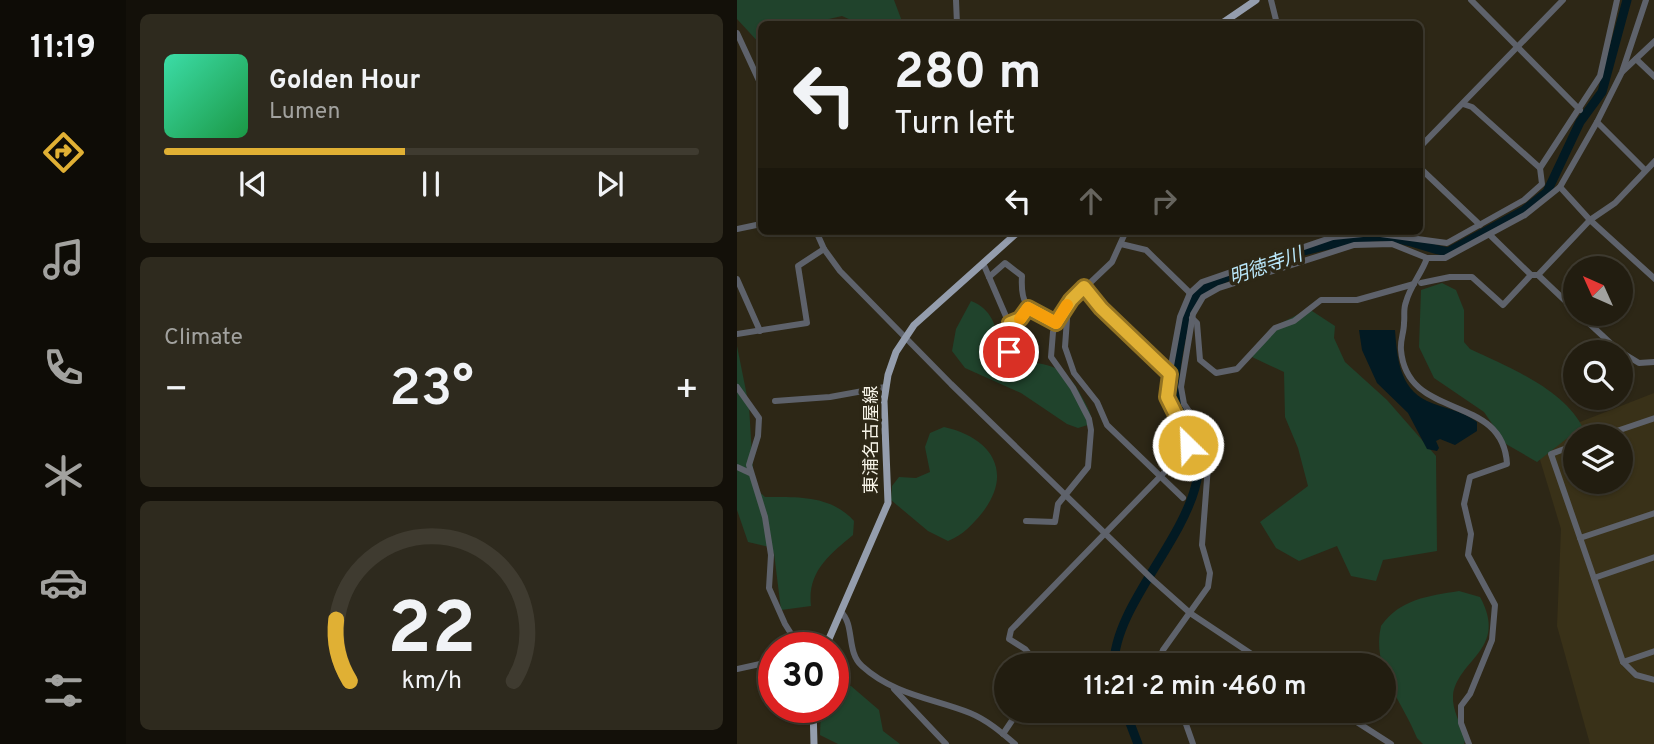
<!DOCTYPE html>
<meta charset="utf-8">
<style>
:root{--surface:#221d10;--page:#2e2a1e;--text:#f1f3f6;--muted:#a2a29f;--line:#3f3b30;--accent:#e0b034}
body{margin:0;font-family:Overpass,"Noto Sans JP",sans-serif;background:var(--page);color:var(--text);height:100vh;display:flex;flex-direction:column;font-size:26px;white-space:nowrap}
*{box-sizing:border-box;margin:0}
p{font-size:23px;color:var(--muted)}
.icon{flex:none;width:38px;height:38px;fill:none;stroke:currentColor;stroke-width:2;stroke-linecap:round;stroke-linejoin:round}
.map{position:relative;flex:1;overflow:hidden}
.details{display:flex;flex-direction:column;gap:14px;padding:14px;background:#131009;width:611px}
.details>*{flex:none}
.hud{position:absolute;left:21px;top:21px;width:665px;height:214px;border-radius:10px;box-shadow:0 2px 5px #0004,0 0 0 2px var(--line);background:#221d10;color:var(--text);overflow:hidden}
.needle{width:46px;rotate:315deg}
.controls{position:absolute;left:826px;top:256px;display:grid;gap:14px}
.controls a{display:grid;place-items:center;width:70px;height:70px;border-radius:50%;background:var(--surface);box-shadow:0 2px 5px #0004,0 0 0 2px var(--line);font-size:35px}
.speed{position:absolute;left:21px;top:632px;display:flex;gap:14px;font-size:35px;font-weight:700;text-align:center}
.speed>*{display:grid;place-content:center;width:91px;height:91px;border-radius:50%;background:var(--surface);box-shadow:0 2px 5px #0004,0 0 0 2px var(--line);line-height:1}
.speed .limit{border:10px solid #d22;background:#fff;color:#111}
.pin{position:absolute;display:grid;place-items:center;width:60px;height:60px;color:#fff;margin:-30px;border:4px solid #fff;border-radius:50%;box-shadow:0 2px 7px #0007}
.me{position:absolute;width:77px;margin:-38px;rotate:336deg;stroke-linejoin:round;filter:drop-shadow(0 0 5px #0008)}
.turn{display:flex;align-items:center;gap:24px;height:147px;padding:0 21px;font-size:32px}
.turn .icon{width:91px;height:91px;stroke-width:2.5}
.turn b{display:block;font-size:49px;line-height:60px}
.lanes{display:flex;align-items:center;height:66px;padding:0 21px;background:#0003;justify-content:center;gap:35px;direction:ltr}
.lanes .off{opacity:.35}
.big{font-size:52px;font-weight:600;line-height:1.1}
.details .widget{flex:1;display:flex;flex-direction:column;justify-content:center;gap:10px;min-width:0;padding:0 24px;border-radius:10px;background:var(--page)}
.details .dial{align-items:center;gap:0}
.dial svg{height:182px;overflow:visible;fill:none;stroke:var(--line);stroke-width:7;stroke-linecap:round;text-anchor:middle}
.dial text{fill:var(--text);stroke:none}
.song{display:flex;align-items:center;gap:21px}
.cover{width:84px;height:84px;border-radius:10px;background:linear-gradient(135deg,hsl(160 70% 55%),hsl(140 70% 35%))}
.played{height:7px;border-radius:4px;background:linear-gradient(90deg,var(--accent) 45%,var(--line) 45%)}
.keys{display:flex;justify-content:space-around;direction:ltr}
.heat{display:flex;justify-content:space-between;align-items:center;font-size:38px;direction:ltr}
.trip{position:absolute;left:257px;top:653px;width:402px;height:70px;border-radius:35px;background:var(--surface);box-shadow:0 2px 5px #0004,0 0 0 2px var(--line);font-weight:600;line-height:70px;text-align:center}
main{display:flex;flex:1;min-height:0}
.dock{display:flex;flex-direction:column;width:126px;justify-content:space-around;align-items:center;background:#0e0c06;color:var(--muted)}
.dock .icon{width:49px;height:49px}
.dock .selected{color:var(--accent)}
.dock b{font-size:32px;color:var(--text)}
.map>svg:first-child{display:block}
.built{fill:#393118;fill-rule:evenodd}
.green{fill:#20432c}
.water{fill:#021a23}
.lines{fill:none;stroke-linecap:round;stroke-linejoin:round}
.river{stroke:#021a23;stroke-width:9}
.minor{stroke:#5e626b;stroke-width:6}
.major{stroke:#949dad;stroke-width:7}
.route-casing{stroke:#927222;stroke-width:18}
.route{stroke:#e0b034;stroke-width:12}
.slow{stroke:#f59e0b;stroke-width:12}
.labels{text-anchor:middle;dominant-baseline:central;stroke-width:7;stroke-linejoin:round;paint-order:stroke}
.street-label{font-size:18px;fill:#f7f4e8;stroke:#2d2716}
.water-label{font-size:19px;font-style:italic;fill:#b9e6f9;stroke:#2d2716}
</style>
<main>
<nav class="dock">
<b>11:19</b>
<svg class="icon selected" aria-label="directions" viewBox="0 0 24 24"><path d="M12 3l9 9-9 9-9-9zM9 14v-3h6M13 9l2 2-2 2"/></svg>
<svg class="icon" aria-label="music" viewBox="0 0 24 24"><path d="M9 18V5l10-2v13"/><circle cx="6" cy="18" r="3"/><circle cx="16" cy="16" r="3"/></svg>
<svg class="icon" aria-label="phone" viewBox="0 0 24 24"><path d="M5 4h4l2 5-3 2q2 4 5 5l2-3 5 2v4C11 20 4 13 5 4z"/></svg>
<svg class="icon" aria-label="climate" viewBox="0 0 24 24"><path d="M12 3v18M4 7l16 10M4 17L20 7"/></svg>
<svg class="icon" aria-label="car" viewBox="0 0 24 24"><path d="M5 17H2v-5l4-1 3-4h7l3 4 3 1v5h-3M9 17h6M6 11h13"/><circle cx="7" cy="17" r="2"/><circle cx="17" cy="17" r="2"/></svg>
<svg class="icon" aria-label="filters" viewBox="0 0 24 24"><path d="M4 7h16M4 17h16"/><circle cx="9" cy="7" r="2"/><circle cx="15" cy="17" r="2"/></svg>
</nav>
<section class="details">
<div class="widget">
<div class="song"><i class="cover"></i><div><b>Golden Hour</b><p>Lumen</p></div></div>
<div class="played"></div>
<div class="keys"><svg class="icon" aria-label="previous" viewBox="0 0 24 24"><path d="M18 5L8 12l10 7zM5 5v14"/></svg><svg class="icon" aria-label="pause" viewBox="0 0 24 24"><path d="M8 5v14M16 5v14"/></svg><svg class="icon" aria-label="next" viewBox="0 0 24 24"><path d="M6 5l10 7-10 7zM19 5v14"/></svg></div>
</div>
<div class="widget"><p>Climate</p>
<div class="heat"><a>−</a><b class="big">23°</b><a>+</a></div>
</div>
<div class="widget dial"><svg viewBox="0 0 100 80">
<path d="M14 69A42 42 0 1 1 86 69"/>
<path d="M14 69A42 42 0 0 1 8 42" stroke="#e0b034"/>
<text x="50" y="56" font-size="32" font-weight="700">22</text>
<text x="50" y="72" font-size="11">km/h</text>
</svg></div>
</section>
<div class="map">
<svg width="918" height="744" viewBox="0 0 918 744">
<rect width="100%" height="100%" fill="#2d2716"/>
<path class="built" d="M917 393V744H853L820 626 824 529 797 440ZM838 436H884V481H838Z"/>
<g class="green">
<path d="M0 0H157L166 24H123L105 16 83 21 82 24H24V45L0 19Z"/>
<path d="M705 283 719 290 727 310V342L733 349C771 367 828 389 847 430L833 436 800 462 769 444 747 412 697 378 682 347 684 290Z"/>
<path d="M234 301C254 308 261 328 262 347 291 375 321 347 346 399 350 407 356 415 354 424L341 428 330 424 284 393 228 368 215 351 219 329Z"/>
<path d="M572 309 598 326 597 338 608 362 650 400 699 456 700 551 646 560 639 581 614 576 600 546 562 561 539 548 523 522 571 486 561 448 548 417 547 372 515 357 540 325Z"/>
<path d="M0 346 12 406 17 487 28 497C60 497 94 495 117 521L116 535C92 555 70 572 74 606L44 610 37 553 32 547 11 542 0 510Z"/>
<path d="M207 427C253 437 278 471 245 513 235 525 226 535 211 541L191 531 154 500 155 486 162 477 179 478 193 472 188 447 193 433Z"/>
<path d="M722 591 743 597C772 650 720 659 716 696 715 710 724 725 729 738L727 744H686L680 738C665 700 634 668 644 626 663 599 691 596 722 591Z"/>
<path d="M114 686 142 710 146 731 163 744H101L83 735 84 707H96V687Z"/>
</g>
<path class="water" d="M622 330H658C660 356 662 388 690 401 708 409 724 410 740 422V431L718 445 703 439 699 441 702 448 700 451 690 449 671 413 640 383 625 350Z"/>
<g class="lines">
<g class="river">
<path d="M377 665C377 610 442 546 458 488 473 433 438 427 438 388 437 369 448 309 459 296 481 271 609 236 644 237 667 237 689 248 711 252L786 211 810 192 843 122 865 92 890 0"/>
<path d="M388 710 401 744"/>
</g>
<g class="minor">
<path d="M219 0 220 24"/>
<path d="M534 0 540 24"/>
<path d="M734 0 843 110"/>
<path d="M0 33 24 85"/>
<path d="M899 59 918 77"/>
<path d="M886 71 918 41"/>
<path d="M860 122 908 170"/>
<path d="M682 148 826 0"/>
<path d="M682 167 743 225"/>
<path d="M803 168 863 76 880 0"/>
<path d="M823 187 853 220 918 279"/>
<path d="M0 229 24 224"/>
<path d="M79 231 87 249 103 271 214 384 416 580 453 613 531 665"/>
<path d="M753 235 794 275H801L838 310"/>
<path d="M384 244 409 250 453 293"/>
<path d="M690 258C685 273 673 286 669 302 666 309 668 316 667 323 667 333 663 340 664 350 670 422 766 392 770 464L733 477 727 504 734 534 731 555 758 605 755 640 733 694 724 706V723L732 744"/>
<path d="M246 263 277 335V346L271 354 272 365"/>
<path d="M801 275 853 220 878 203 918 161"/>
<path d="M252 277 268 263 285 276C283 309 293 309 319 323"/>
<path d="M0 279 23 331"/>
<path d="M684 283 713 277H735L766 305 794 275"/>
<path d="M347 287 364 308 433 374"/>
<path d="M331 305 328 347 337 373 360 402 370 425 446 498"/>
<path d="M841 313 883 352"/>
<path d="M455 318 460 323 463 360 479 373 500 369 538 328 557 321 584 300H620L677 284"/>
<path d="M258 333 283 319 291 308"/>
<path d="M0 334 70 323 61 266 87 249"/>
<path d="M884 352 902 363 918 362"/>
<path d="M0 387 22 418 21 436 12 465 28 517 34 555 32 588 48 624 63 648"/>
<path d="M38 401 93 397 148 387"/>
<path d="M865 436 918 418"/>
<path d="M838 445 814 454 886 662 899 675 918 680"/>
<path d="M0 467 13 473"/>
<path d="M289 521 318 522 321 504 351 467 354 430 352 419 336 388 314 357 316 332 334 301 375 262 389 231"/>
<path d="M843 538 918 513"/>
<path d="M857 578 918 557"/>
<path d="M104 612C118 625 109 652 125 666 157 695 195 698 233 713 250 720 264 732 278 744"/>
<path d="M77 648 89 644"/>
<path d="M886 662 918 651"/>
<path d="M301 665 288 649 272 639 274 630 449 450 451 439 429 393 443 317 453 293 465 282 596 237 636 233 710 243 787 200 805 184 803 168 735 107 726 104"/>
<path d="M427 665 424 655 426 650 471 587 473 573 465 545 472 453 458 420 447 404 444 387 456 314 466 297 482 288 617 245 655 244 690 258H708L788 215 823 187 860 122 885 72 909 0"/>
<path d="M0 669 37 661"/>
<path d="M157 689 209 744"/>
<path d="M444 710 456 744"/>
<path d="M601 710 654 744"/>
<path d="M266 734 282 710"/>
</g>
<g class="major">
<path d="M484 24 519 0"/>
<path d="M88 648 151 503 147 401 151 375 159 352 177 325 282 231"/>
<path d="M76 707 77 744"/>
</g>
</g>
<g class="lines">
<g class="route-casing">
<path id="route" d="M272 352 277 346 273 323 283 319 291 308 319 323 334 300 347 287 364 308 433 374 430 397 451 439V445"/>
</g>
<use href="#route" class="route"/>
<path class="slow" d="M283 319 291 308 319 323 330 305"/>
</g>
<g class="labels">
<g class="street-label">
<text transform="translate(135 440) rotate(-90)">東浦名古屋線</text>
</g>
<g class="water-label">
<text transform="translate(529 267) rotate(-19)">明徳寺川</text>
</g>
</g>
</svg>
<div class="controls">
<a><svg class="needle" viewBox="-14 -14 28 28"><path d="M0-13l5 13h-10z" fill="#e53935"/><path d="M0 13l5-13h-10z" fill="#a2a29f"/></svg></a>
<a><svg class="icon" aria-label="search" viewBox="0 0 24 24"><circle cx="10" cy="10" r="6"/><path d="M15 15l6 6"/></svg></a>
<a><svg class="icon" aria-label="layers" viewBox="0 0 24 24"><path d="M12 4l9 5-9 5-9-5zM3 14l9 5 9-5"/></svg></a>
</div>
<div class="speed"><div class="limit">30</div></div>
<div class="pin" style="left:272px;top:352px;background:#d93025"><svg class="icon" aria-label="arrive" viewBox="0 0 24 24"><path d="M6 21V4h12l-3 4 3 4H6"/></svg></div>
<svg class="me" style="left:451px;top:445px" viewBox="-20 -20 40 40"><circle r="17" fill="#e0b034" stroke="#fff" stroke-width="3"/><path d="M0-11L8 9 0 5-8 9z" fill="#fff"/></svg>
<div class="trip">11:21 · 2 min · 460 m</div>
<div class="hud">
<div class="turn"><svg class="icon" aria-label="left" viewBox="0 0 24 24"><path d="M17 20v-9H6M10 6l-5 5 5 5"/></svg><div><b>280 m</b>Turn left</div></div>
<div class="lanes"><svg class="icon" aria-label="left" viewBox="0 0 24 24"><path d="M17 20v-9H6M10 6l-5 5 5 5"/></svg><svg class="icon off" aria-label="ahead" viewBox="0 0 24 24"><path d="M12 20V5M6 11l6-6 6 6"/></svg><svg class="icon off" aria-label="right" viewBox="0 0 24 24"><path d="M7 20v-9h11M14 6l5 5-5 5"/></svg></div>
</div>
</div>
</main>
